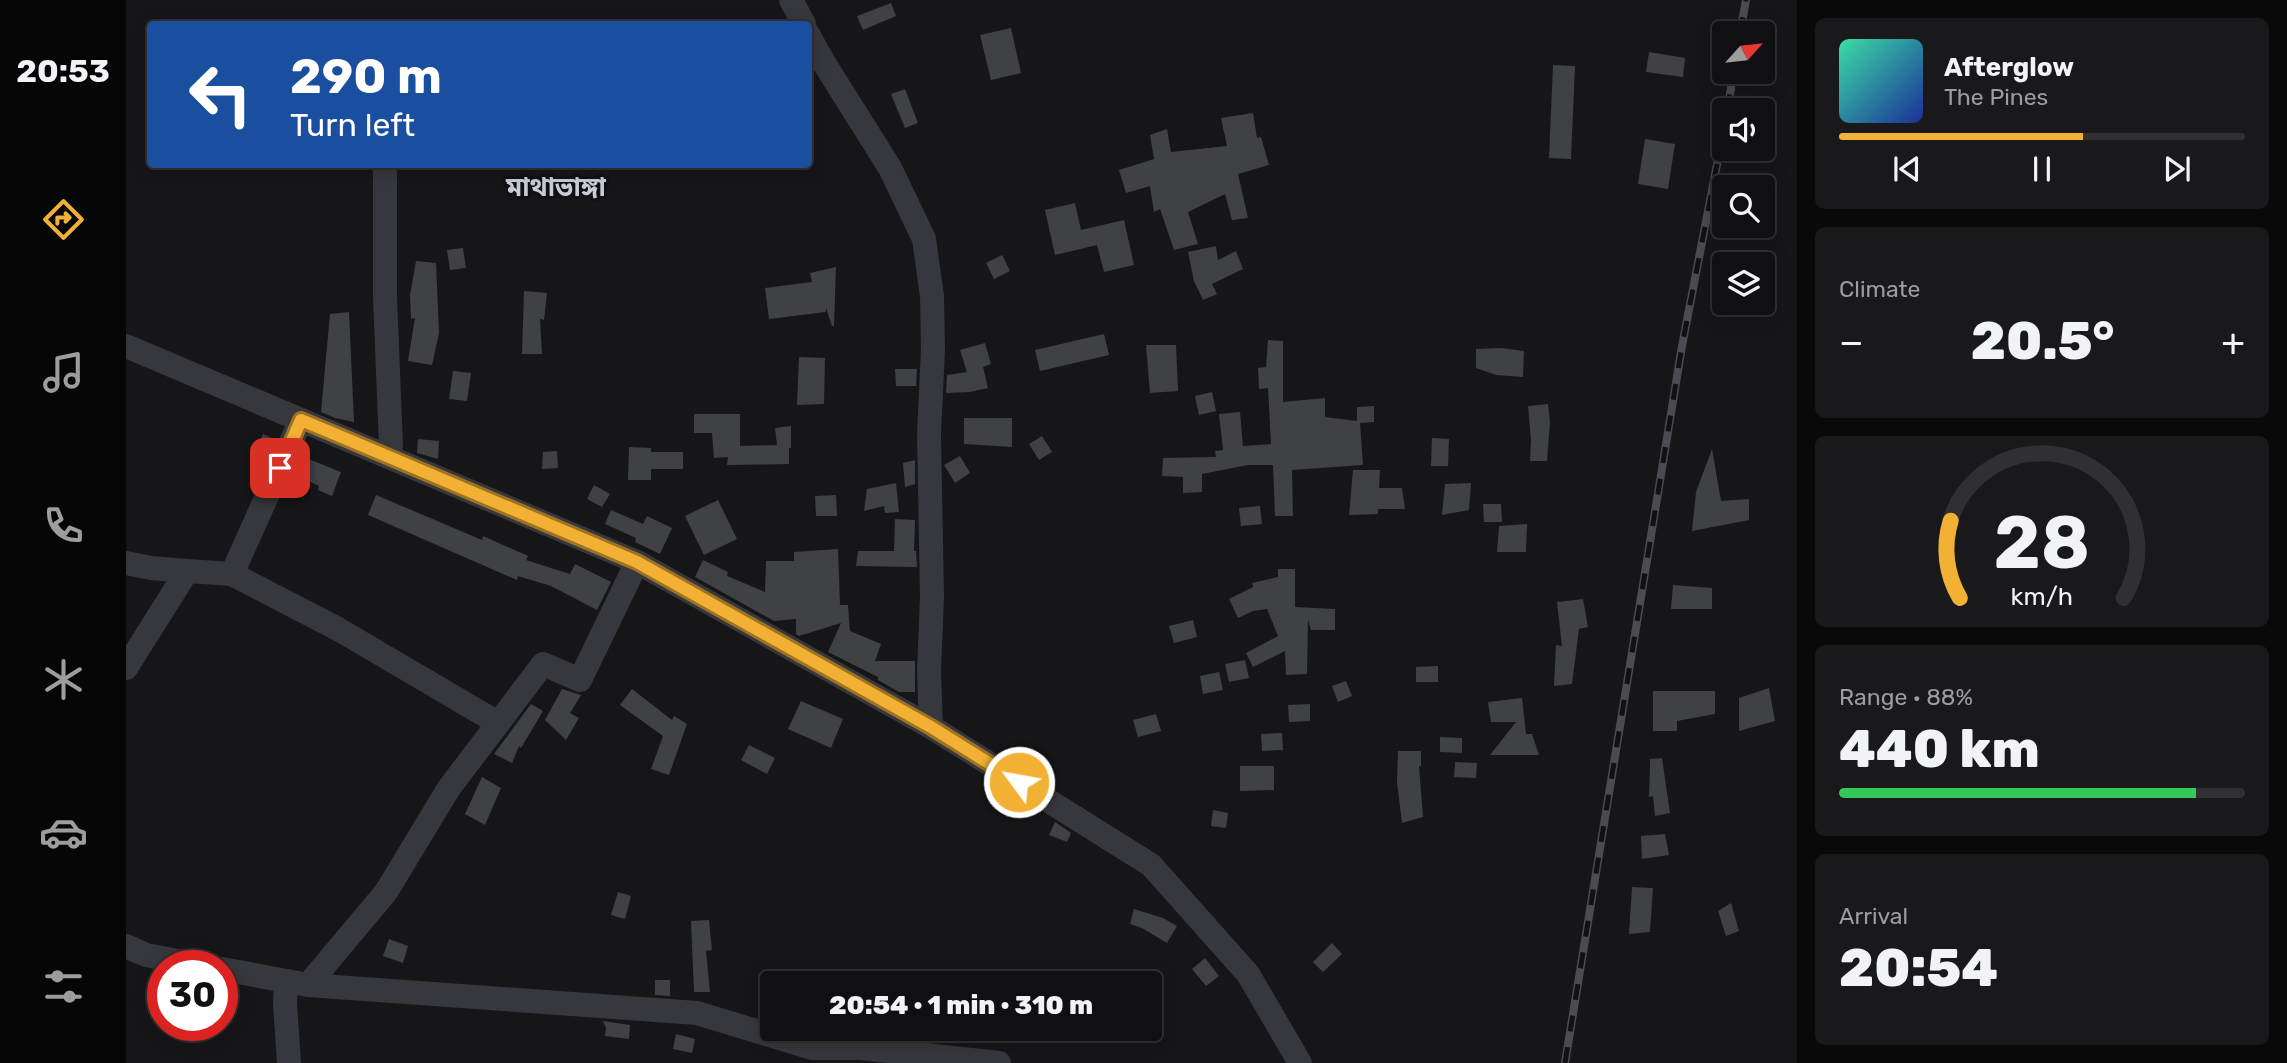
<!DOCTYPE html>
<meta charset="utf-8">
<style>
:root{--surface:#101012;--page:#19191b;--text:#f1f3f6;--muted:#9c9d9f;--line:#303032;--accent:#f2b134}
body{margin:0;font-family:Rubik,"Noto Sans Bengali",sans-serif;background:var(--page);color:var(--text);height:100vh;display:flex;flex-direction:column;font-size:26px;white-space:nowrap}
*{box-sizing:border-box;margin:0}
p{font-size:23px;color:var(--muted)}
.icon{flex:none;width:38px;height:38px;fill:none;stroke:currentColor;stroke-width:2;stroke-linecap:round;stroke-linejoin:round}
.map{position:relative;flex:1;overflow:hidden}
.details{display:flex;flex-direction:column;gap:18px;padding:18px;background:#09090a;width:490px}
.details>*{flex:none}
.top-card{position:absolute;left:21px;top:21px;width:665px;height:147px;border-radius:7px;box-shadow:0 4px 18px #0003,0 0 0 2px var(--line);background:#1a4fa0;color:#fff;overflow:hidden}
.needle{width:46px;rotate:63deg}
.tools{position:absolute;left:1586px;top:21px;display:grid;gap:14px}
.tools a{display:grid;place-items:center;width:63px;height:63px;border-radius:7px;background:var(--surface);box-shadow:0 4px 18px #0003,0 0 0 2px var(--line);font-size:35px}
.speed{position:absolute;left:21px;top:950px;display:flex;gap:14px;font-size:35px;font-weight:700;text-align:center}
.speed>*{display:grid;place-content:center;width:91px;height:91px;border-radius:50%;background:var(--surface);box-shadow:0 4px 18px #0003,0 0 0 2px var(--line);line-height:1}
.speed .limit{border:10px solid #d22;background:#fff;color:#111}
.pin{position:absolute;display:grid;place-items:center;width:60px;height:60px;color:#fff;margin:-30px;border-radius:14px;box-shadow:0 4px 10px #0006}
.me{position:absolute;width:77px;margin:-38px;rotate:302deg;stroke-linejoin:round;filter:drop-shadow(0 0 5px #0008)}
.turn{display:flex;align-items:center;gap:24px;height:147px;padding:0 28px;font-size:32px}
.turn .icon{width:91px;height:91px;stroke-width:2.5}
.turn b{display:block;font-size:49px;line-height:60px}
.big{font-size:52px;font-weight:800;line-height:1.1}
.details .widget{flex:1;display:flex;flex-direction:column;justify-content:center;gap:10px;min-width:0;padding:0 24px;border-radius:10px;background:var(--page)}
.details .dial{align-items:center;gap:0}
.dial svg{height:182px;overflow:visible;fill:none;stroke:var(--line);stroke-width:7;stroke-linecap:round;text-anchor:middle}
.dial text{fill:var(--text);stroke:none}
.song{display:flex;align-items:center;gap:21px}
.cover{width:84px;height:84px;border-radius:10px;background:linear-gradient(135deg,hsl(160 70% 55%),hsl(230 70% 35%))}
.played{height:7px;border-radius:4px;background:linear-gradient(90deg,var(--accent) 60%,var(--line) 60%)}
.keys{display:flex;justify-content:space-around;direction:ltr}
.heat{display:flex;justify-content:space-between;align-items:center;font-size:38px;direction:ltr}
.charge{height:10px;border-radius:5px;background:linear-gradient(90deg,#34c759 88%,var(--line) 0)}
.trip{position:absolute;left:634px;top:971px;width:402px;height:70px;border-radius:7px;background:var(--surface);box-shadow:0 4px 18px #0003,0 0 0 2px var(--line);font-weight:800;line-height:70px;text-align:center}
main{display:flex;flex:1;min-height:0}
.tab-bar{display:flex;flex-direction:column;width:126px;justify-content:space-around;align-items:center;background:#060607;color:var(--muted)}
.tab-bar .icon{width:49px;height:49px}
.tab-bar .selected{color:var(--accent)}
.tab-bar b{font-size:32px;color:var(--text)}
.map>svg:first-child{display:block}
.building{fill:#404145}
.lines{fill:none;stroke-linecap:round;stroke-linejoin:round}
.minor{stroke:#37383d;stroke-width:24}
.rail-casing{stroke:#4a4c52;stroke-width:8}
.rail{stroke:#111113;stroke-width:5;stroke-dasharray:16;stroke-linecap:butt}
.route-casing{stroke:#9d7322;stroke-width:18}
.route{stroke:#f2b134;stroke-width:12}
.labels{text-anchor:middle;dominant-baseline:central;stroke-width:6;stroke-linejoin:round;paint-order:stroke}
.district-label{font-size:26px;font-weight:bold;fill:#c9ccd4;stroke:#111113}
</style>
<main>
<nav class="tab-bar">
<b>20:53</b>
<svg class="icon selected" aria-label="directions" viewBox="0 0 24 24"><path d="M12 3l9 9-9 9-9-9zM9 14v-3h6M13 9l2 2-2 2"/></svg>
<svg class="icon" aria-label="music" viewBox="0 0 24 24"><path d="M9 18V5l10-2v13"/><circle cx="6" cy="18" r="3"/><circle cx="16" cy="16" r="3"/></svg>
<svg class="icon" aria-label="phone" viewBox="0 0 24 24"><path d="M5 4h4l2 5-3 2q2 4 5 5l2-3 5 2v4C11 20 4 13 5 4z"/></svg>
<svg class="icon" aria-label="climate" viewBox="0 0 24 24"><path d="M12 3v18M4 7l16 10M4 17L20 7"/></svg>
<svg class="icon" aria-label="car" viewBox="0 0 24 24"><path d="M5 17H2v-5l4-1 3-4h7l3 4 3 1v5h-3M9 17h6M6 11h13"/><circle cx="7" cy="17" r="2"/><circle cx="17" cy="17" r="2"/></svg>
<svg class="icon" aria-label="filters" viewBox="0 0 24 24"><path d="M4 7h16M4 17h16"/><circle cx="9" cy="7" r="2"/><circle cx="15" cy="17" r="2"/></svg>
</nav>
<div class="map">
<svg width="1671" height="1063" viewBox="0 0 1671 1063">
<rect width="100%" height="100%" fill="#161618"/>
<g class="building">
<path d="M765 3 770 16 737 30 731 16Z"/>
<path d="M885 28 895 73 865 80 854 35Z"/>
<path d="M1523 52 1559 58 1557 77 1520 72Z"/>
<path d="M1427 65 1449 66 1445 159 1423 158Z"/>
<path d="M779 89 792 123 779 128 765 94Z"/>
<path d="M1127 113 1131 138 1135 137 1143 165 1112 174 1122 218 1106 220 1099 194 1062 212 1072 244 1048 250 1034 209 1028 212 1024 186 1000 193 993 170 1028 159 1024 135 1041 129 1045 152 1101 146 1095 118Z"/>
<path d="M1519 139 1549 144 1542 189 1512 184Z"/>
<path d="M949 203 955 230 998 220 1008 265 978 272 971 245 929 255 919 210Z"/>
<path d="M1090 246 1092 260 1110 251 1117 269 1086 284 1091 294 1077 300 1068 281 1062 252Z"/>
<path d="M337 248 340 268 324 270 321 250Z"/>
<path d="M876 255 884 271 868 279 860 263Z"/>
<path d="M290 261 310 263 313 333 306 365 282 361 289 318 285 319 284 295Z"/>
<path d="M710 267 708 326H706L700 308V312L643 319 639 288 686 282 684 273Z"/>
<path d="M398 291 421 293 418 320 414 319 416 354H396Z"/>
<path d="M223 312 228 422 209 418 195 412 204 314Z"/>
<path d="M978 334 983 355 914 371 909 350Z"/>
<path d="M1142 340 1157 341V402L1199 398V417L1231 421V407L1248 406V422L1234 423 1237 465 1166 470 1167 516H1149L1147 465H1122L1076 474V492L1057 493V477L1036 476 1037 458 1090 457 1089 451 1097 450 1093 414 1114 412 1117 446 1145 444 1142 388 1133 389 1132 368 1140 367Z"/>
<path d="M859 343 865 364 857 367 862 388 844 392 820 393 821 375 841 372 834 350Z"/>
<path d="M1020 345H1050L1052 391 1024 393Z"/>
<path d="M1375 348 1398 351 1397 377 1370 375 1350 368V349Z"/>
<path d="M673 357 699 358 698 404 671 405Z"/>
<path d="M769 369H791L790 386H770Z"/>
<path d="M327 371 345 373 341 401 323 399Z"/>
<path d="M1086 392 1090 411 1073 415 1069 396Z"/>
<path d="M1422 404 1424 422 1421 461H1404L1405 440 1402 406Z"/>
<path d="M568 414H614V446L651 445 649 428 665 426V448H663V464L601 465 602 457 588 458 586 433H568Z"/>
<path d="M838 418H886V447L838 444Z"/>
<path d="M137 434 150 440 141 459 129 454Z"/>
<path d="M916 436 926 452 913 460 903 444Z"/>
<path d="M1306 438 1323 439 1322 466H1305Z"/>
<path d="M292 439 313 441 312 459 291 453Z"/>
<path d="M503 447 525 448V452H557V469H525V480H502Z"/>
<path d="M1586 449 1595 501 1623 499V520L1566 531 1570 492Z"/>
<path d="M431 451 432 468 416 469 417 452Z"/>
<path d="M175 456 215 472 206 496 192 490 193 486 167 474Z"/>
<path d="M834 456 844 473 829 483 818 465Z"/>
<path d="M789 460V484L779 487 777 463Z"/>
<path d="M1227 470H1254L1253 488H1276L1279 509H1252V514L1223 515Z"/>
<path d="M770 483 773 512 759 513 758 506 738 511 741 489Z"/>
<path d="M1345 483 1343 510 1316 515 1319 484Z"/>
<path d="M468 485 484 494 476 507 461 499Z"/>
<path d="M250 495 356 540 357 536 402 556 400 560 444 574 449 564 485 582 471 610 425 586 392 576 391 580 242 515Z"/>
<path d="M710 495 711 516H690L689 496Z"/>
<path d="M592 500 611 539 578 555 559 516Z"/>
<path d="M1357 504H1375L1376 522H1358Z"/>
<path d="M1134 506 1136 524 1115 526 1113 508Z"/>
<path d="M485 510 517 524 521 516 546 528 534 554 509 542 510 538 479 524Z"/>
<path d="M769 519 789 520 788 551H790L791 567 730 566 732 551H768Z"/>
<path d="M1401 524 1400 552H1371L1373 526Z"/>
<path d="M712 549 714 605H722L724 631 755 644 749 661H789V692H773L752 680V677L702 652 715 623 673 636 670 634V619L648 621 569 577 577 560 602 572 601 576 639 592 640 561H668V552Z"/>
<path d="M1152 569H1169V607L1209 609V630H1185L1182 620 1181 674 1160 675 1159 651 1127 667 1120 653 1152 636 1141 609 1127 611 1112 618 1103 599 1127 587 1126 583 1152 577Z"/>
<path d="M1547 585 1586 588V609H1545Z"/>
<path d="M1457 599 1462 627 1453 629 1446 684 1428 686 1430 645 1436 646 1431 602Z"/>
<path d="M1067 620 1071 637 1048 643 1043 626Z"/>
<path d="M1119 660 1123 678 1103 682 1099 664Z"/>
<path d="M1312 666V682H1290V667Z"/>
<path d="M1093 672 1097 690 1077 694 1074 676Z"/>
<path d="M1220 681 1226 696 1212 702 1206 686Z"/>
<path d="M1643 688 1649 721 1613 731V698Z"/>
<path d="M436 689 455 695 444 713 453 718 440 740 419 720Z"/>
<path d="M506 689 546 720 548 716 561 724 543 775 525 769 537 736 494 705Z"/>
<path d="M1527 691H1589V714L1551 721V731H1527Z"/>
<path d="M1396 698 1400 734H1406L1413 755H1364L1390 722H1365L1362 702Z"/>
<path d="M675 701 717 719 705 748 662 729Z"/>
<path d="M405 704 417 711 395 748 393 746 386 763 368 754Z"/>
<path d="M1184 704V721L1163 722 1162 705Z"/>
<path d="M1030 714 1035 731 1012 737 1007 720Z"/>
<path d="M1156 733 1157 750 1136 751 1135 734Z"/>
<path d="M1314 737 1336 738V753L1314 752Z"/>
<path d="M623 745 649 758 641 774 615 760Z"/>
<path d="M1272 751H1295V766H1293L1297 817 1276 823 1271 782Z"/>
<path d="M1536 758 1544 813 1529 816 1527 796 1523 797 1524 765V759Z"/>
<path d="M1329 762 1351 763 1350 778 1328 777Z"/>
<path d="M1114 766H1148V790L1114 791Z"/>
<path d="M356 777 375 788 359 825 339 814Z"/>
<path d="M1087 810 1102 813 1100 828 1085 826Z"/>
<path d="M929 822 945 833 941 842 923 835Z"/>
<path d="M1539 834 1543 855 1516 859 1515 836Z"/>
<path d="M1506 887 1527 888 1524 932 1503 934Z"/>
<path d="M492 892 505 896 499 919 485 915Z"/>
<path d="M1605 903 1613 931 1600 936 1592 911Z"/>
<path d="M1008 909 1037 918 1051 926 1041 943 1016 928 1004 924Z"/>
<path d="M583 920 586 950 580 951 584 992H568L565 921Z"/>
<path d="M263 939 282 946 277 963 257 956Z"/>
<path d="M1206 943 1216 954 1197 972 1187 962Z"/>
<path d="M1079 958 1093 976 1080 986 1066 969Z"/>
<path d="M529 980H544V996L529 995Z"/>
<path d="M477 1021 504 1025 503 1039 479 1036 480 1028Z"/>
<path d="M550 1034 569 1039 566 1053 547 1049Z"/>
</g>
<g class="lines">
<g class="minor">
<path d="M665 0 678 24"/>
<path d="M682 34 698 63 764 168 798 239 806 296 807 349 803 434 806 597 803 671 805 727"/>
<path d="M259 164V297L265 446"/>
<path d="M0 346 511 562 805 727 1025 865 1122 974 1174 1063"/>
<path d="M0 563 25 568 61 571"/>
<path d="M106 574 212 629 372 723"/>
<path d="M0 668 61 571 106 574 175 420"/>
<path d="M0 946 20 955 78 966"/>
<path d="M96 969 182 985 260 892 323 788 417 664 454 680 511 562"/>
<path d="M160 981 159 1003 163 1063"/>
<path d="M182 985 571 1013 686 1048H735L873 1063"/>
</g>
<g class="rail-casing">
<g id="rail">
<path d="M1614 33 1620 0"/>
<path d="M1601 110 1608 72"/>
<path d="M1439 1063 1556 346 1598 128"/>
</g>
</g>
<use href="#rail" class="rail"/>
</g>
<g class="lines">
<g class="route-casing">
<path id="route" d="M154 468 175 420 223 440 511 562 805 727 893 782"/>
</g>
<use href="#route" class="route"/>
</g>
<g class="labels">
<g class="district-label">
<text x="430" y="187">মাথাভাঙ্গা</text>
</g>
</g>
</svg>
<div class="tools">
<a><svg class="needle" viewBox="-14 -14 28 28"><path d="M0-13l5 13h-10z" fill="#e53935"/><path d="M0 13l5-13h-10z" fill="#9c9d9f"/></svg></a>
<a><svg class="icon" aria-label="sound" viewBox="0 0 24 24"><path d="M4 9h4l5-4v14l-5-4H4zM17 9q2 3 0 6"/></svg></a>
<a><svg class="icon" aria-label="search" viewBox="0 0 24 24"><circle cx="10" cy="10" r="6"/><path d="M15 15l6 6"/></svg></a>
<a><svg class="icon" aria-label="layers" viewBox="0 0 24 24"><path d="M12 4l9 5-9 5-9-5zM3 14l9 5 9-5"/></svg></a>
</div>
<div class="speed"><div class="limit">30</div></div>
<div class="pin" style="left:154px;top:468px;background:#d93025"><svg class="icon" aria-label="arrive" viewBox="0 0 24 24"><path d="M6 21V4h12l-3 4 3 4H6"/></svg></div>
<svg class="me" style="left:893px;top:782px" viewBox="-20 -20 40 40"><circle r="17" fill="#f2b134" stroke="#fff" stroke-width="3"/><path d="M0-11L8 9 0 5-8 9z" fill="#fff"/></svg>
<div class="trip">20:54 · 1 min · 310 m</div>
<div class="top-card">
<div class="turn"><svg class="icon" aria-label="left" viewBox="0 0 24 24"><path d="M17 20v-9H6M10 6l-5 5 5 5"/></svg><div><b>290 m</b>Turn left</div></div>
</div>
</div>
<section class="details">
<div class="widget">
<div class="song"><i class="cover"></i><div><b>Afterglow</b><p>The Pines</p></div></div>
<div class="played"></div>
<div class="keys"><svg class="icon" aria-label="previous" viewBox="0 0 24 24"><path d="M18 5L8 12l10 7zM5 5v14"/></svg><svg class="icon" aria-label="pause" viewBox="0 0 24 24"><path d="M8 5v14M16 5v14"/></svg><svg class="icon" aria-label="next" viewBox="0 0 24 24"><path d="M6 5l10 7-10 7zM19 5v14"/></svg></div>
</div>
<div class="widget"><p>Climate</p>
<div class="heat"><a>−</a><b class="big">20.5°</b><a>+</a></div>
</div>
<div class="widget dial"><svg viewBox="0 0 100 80">
<path d="M14 69A42 42 0 1 1 86 69"/>
<path d="M14 69A42 42 0 0 1 10 35" stroke="#f2b134"/>
<text x="50" y="56" font-size="32" font-weight="700">28</text>
<text x="50" y="72" font-size="11">km/h</text>
</svg></div>
<div class="widget"><p>Range · 88%</p><b class="big">440 km</b><div class="charge"></div></div>
<div class="widget"><p>Arrival</p><b class="big">20:54</b></div>
</section>
</main>
